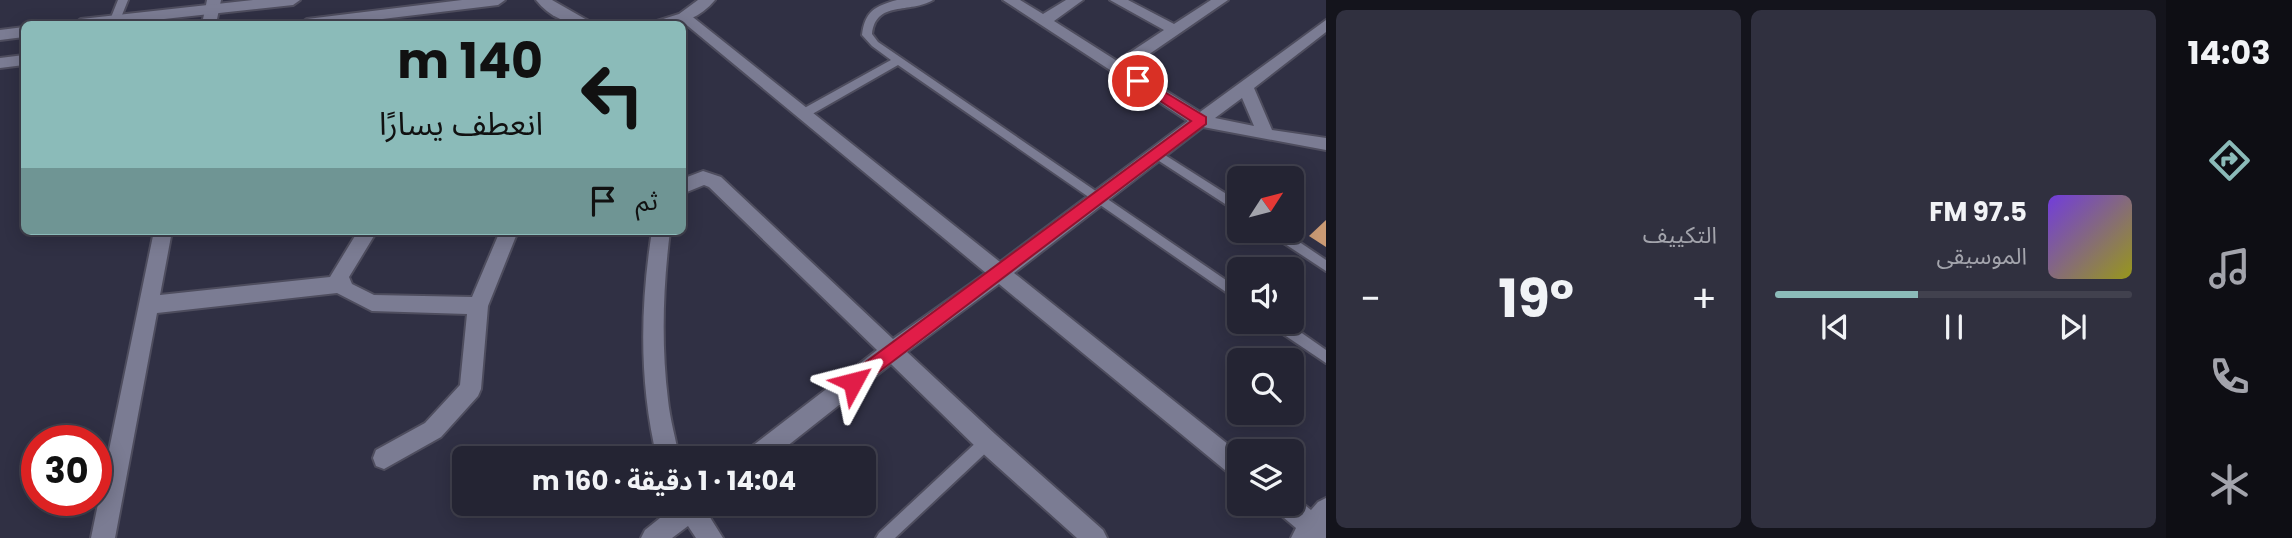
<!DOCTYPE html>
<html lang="ar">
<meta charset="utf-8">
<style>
:root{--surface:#242433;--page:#30303f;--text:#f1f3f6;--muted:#a3a4ac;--line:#41414e;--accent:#8bbbb9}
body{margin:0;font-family:Poppins,"Noto Sans Arabic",sans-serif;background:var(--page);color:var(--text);direction:rtl;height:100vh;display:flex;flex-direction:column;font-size:26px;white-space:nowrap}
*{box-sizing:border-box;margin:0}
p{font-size:23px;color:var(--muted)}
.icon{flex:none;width:38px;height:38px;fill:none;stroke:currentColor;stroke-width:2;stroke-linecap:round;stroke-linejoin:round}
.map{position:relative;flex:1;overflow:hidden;direction:ltr}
.side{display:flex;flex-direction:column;gap:10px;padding:10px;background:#14141c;width:840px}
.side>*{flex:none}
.banner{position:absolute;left:21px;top:21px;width:665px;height:214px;border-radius:10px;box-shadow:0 4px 18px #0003,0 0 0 2px var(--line);direction:rtl;background:#8bbbb9;color:#111;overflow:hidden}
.needle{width:46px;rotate:54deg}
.buttons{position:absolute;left:1227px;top:166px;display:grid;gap:14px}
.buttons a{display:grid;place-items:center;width:77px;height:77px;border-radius:10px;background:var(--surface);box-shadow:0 4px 18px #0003,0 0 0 2px var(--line);font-size:35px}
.speed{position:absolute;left:21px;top:425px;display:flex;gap:14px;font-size:35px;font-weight:700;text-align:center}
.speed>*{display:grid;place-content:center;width:91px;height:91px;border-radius:50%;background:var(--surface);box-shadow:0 4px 18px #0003,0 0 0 2px var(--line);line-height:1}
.speed .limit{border:10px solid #d22;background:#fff;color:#111}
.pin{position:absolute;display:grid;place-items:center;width:60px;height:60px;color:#fff;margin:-30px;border:4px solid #fff;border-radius:50%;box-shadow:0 2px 7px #0007}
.me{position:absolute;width:77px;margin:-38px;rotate:52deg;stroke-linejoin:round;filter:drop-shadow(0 0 5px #0008)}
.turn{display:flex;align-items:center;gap:24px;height:147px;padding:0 28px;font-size:32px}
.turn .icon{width:91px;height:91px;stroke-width:2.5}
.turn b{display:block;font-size:49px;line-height:60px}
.then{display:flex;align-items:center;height:66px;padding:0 28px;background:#0003;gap:14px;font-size:26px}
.big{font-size:52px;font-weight:700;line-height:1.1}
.side .tile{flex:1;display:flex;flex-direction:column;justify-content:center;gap:10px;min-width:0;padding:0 24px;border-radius:10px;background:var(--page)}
.song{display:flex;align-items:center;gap:21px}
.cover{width:84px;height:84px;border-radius:10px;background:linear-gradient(135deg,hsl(260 70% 55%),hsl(60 70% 35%))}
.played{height:7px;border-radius:4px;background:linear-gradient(90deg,var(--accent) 40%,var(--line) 40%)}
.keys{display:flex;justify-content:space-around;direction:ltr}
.heat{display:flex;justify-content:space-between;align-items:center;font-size:38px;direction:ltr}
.side .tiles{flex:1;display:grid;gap:10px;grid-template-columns:repeat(2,1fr)}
.trip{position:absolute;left:452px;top:446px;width:424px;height:70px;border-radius:10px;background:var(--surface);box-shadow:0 4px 18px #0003,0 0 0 2px var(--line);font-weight:700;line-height:70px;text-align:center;direction:rtl}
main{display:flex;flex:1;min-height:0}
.tab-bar{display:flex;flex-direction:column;width:126px;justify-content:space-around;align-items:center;background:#0e0e14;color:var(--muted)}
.tab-bar .icon{width:49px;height:49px}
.tab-bar .active{color:var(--accent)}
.tab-bar b{font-size:32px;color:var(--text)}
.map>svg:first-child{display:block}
.building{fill:#ca9a74}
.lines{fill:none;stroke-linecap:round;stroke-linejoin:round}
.service-casing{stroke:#4e4d5e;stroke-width:4}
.minor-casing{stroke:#4e4d5e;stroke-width:4}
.tertiary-casing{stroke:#4e4d5e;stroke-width:4}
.service{fill:#7b7c93;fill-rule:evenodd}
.minor{fill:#7b7c93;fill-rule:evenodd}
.tertiary{fill:#7b7c93;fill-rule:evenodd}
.route{fill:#e11d48;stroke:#92132f;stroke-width:2}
</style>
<main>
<nav class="tab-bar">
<b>14:03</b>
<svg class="icon active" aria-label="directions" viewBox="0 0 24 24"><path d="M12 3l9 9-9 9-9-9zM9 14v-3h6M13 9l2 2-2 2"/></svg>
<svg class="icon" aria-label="music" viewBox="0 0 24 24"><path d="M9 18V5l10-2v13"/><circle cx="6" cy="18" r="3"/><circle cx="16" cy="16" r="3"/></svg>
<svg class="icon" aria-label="phone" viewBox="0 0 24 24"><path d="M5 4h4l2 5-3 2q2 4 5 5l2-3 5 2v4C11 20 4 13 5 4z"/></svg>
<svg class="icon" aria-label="climate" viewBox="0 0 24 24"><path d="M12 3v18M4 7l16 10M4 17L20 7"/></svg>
</nav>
<section class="side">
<div class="tiles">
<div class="tile">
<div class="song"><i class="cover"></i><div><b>97.5 FM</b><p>الموسيقى</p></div></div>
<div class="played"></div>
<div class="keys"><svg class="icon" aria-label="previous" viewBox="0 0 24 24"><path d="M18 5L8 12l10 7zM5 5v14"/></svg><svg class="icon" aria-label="pause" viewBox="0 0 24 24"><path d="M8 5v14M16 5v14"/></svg><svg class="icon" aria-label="next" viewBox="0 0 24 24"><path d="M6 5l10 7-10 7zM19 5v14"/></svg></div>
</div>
<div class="tile"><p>التكييف</p>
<div class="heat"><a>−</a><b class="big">19°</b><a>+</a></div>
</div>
</div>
</section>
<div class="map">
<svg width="1326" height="538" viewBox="0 0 1326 538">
<rect width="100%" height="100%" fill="#303044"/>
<path class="building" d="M1326 220V247L1309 236Z"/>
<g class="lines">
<g class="service-casing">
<g id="service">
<path d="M118 0H128L120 20 115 23 110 20Z"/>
<path d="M897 0H933C910 14 876 0 872 34L878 42 1239 289V301L898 65 807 117H799L798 114 799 111 891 60 872 46 862 35C865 11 875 6 897 0Z"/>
<path d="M1157 150 1239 202V213L1153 157 1152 154 1153 151Z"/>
<path d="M1268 231H1283L1326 260V271L1270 234Z"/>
<path d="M1270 322H1286L1326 350V363L1271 326Z"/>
<path d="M987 435 992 437 994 442 992 447 895 538H876L879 533 982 437Z"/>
</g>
</g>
<g class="minor-casing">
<g id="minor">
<path d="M207 0H221L216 24H202Z"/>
<path d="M1003 0H1020L1043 14 1066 0H1083L1054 21 1117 61 1164 30 1110 0H1128L1174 24 1211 0H1228L1129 68 1200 112 1326 20V32L1254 88 1272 130 1326 138V150L1203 127 1014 273 1239 453V478L1231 475 999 284 907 352 995 434 1103 530 1107 538H1077L979 450 891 364 772 458H744L747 450 877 350 709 187 704 185 682 194V179L703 171 721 177 893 339 986 273 677 17 684 12 689 14 1000 262 1188 121ZM1242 98 1254 126 1215 118Z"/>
<path d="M154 231H172L160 295 330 277 358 231H377L349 277 352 284 374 295 472 297 500 231H518L488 306 481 389 478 396 441 437 384 469 376 466 373 458 376 450 425 423 460 385 467 314 372 311 337 293 157 313 115 538H91Z"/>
<path d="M652 231H670C663 287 661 343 668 400 670 420 676 439 679 458H657C639 383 640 307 652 231Z"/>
<path d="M1292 495 1311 510 1318 502 1326 498V538H1291L1296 528 1277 512 1273 504H1292Z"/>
<path d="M674 504H709L706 511 723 538H696L688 526 672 538H641L645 530 675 506Z"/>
</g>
</g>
<g class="tertiary-casing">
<g id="tertiary">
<path d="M253 0H300L293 5 118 24H74L81 19Z"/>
<path d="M462 0H505L498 5 341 24H300L307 19Z"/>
<path d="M536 0H552L594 24C572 26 551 19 536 0Z"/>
<path d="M698 0H715C699 19 678 26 655 24L657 21 679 14Z"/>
<path d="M24 27V37L0 40V30Z"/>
<path d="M24 55V65L0 68V58Z"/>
</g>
</g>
<use href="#service" class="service"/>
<use href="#minor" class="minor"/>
<use href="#tertiary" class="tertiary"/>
</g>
<path class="route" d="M1138 76 1206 117V124L859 387 853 390 847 387 844 382 847 376 1191 121 1134 84 1132 81Z"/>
</svg>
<div class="buttons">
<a><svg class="needle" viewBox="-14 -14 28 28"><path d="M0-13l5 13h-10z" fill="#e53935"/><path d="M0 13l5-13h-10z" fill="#a3a4ac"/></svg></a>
<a><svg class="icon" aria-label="sound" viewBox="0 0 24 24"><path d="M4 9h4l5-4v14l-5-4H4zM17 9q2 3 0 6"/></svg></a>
<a><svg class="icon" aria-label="search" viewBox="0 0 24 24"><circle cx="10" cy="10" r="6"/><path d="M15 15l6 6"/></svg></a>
<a><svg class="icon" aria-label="layers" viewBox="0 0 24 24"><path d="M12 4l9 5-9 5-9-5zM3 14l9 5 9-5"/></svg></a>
</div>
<div class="speed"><div class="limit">30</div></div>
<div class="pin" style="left:1138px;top:81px;background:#d93025"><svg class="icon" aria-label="arrive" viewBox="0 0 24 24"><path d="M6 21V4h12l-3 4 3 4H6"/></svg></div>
<svg class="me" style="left:853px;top:382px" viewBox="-20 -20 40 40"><path d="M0-17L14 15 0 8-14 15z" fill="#e11d48" stroke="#fff" stroke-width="4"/></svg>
<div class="trip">14:04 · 1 دقيقة · 160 m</div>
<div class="banner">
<div class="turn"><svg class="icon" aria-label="left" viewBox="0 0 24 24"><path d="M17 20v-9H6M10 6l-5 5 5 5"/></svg><div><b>140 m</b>انعطف يسارًا</div></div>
<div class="then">ثم<svg class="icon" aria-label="arrive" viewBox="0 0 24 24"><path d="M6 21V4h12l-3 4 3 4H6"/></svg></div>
</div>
</div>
</main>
